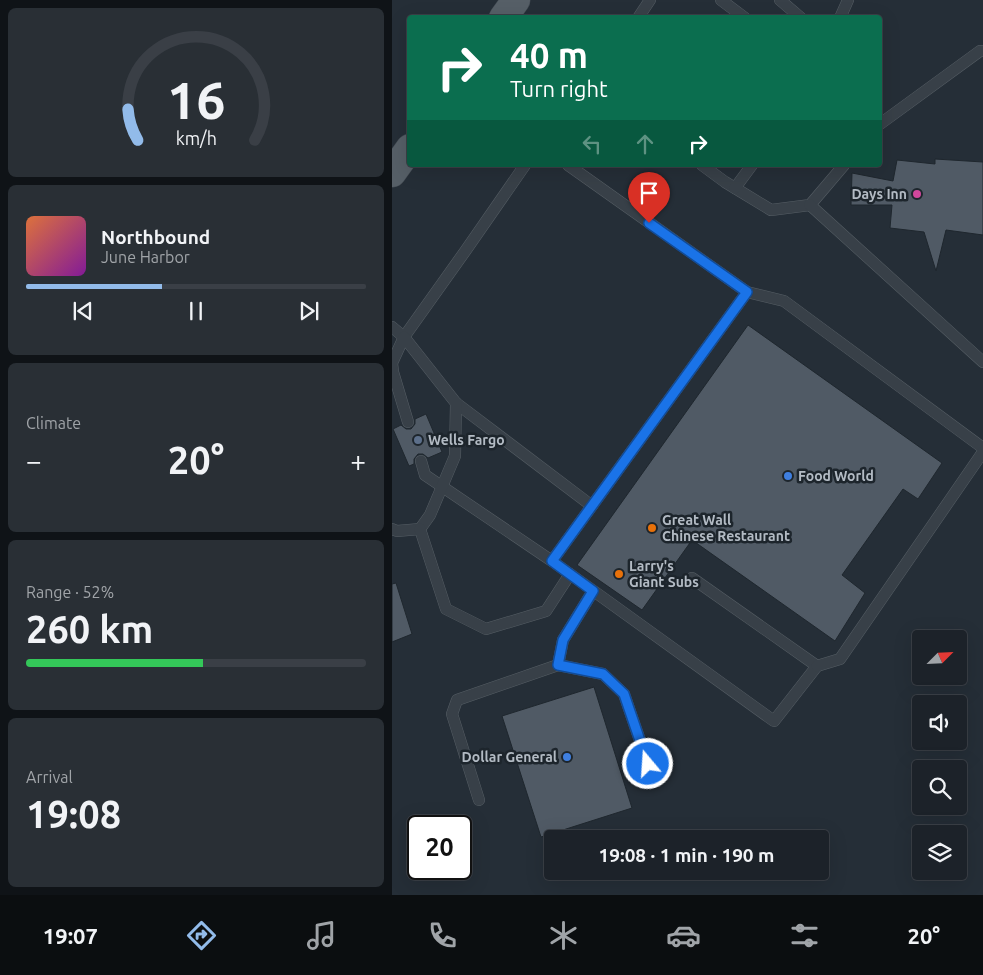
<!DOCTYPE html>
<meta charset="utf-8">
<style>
:root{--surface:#1c2229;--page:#292f35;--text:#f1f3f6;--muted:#a0a4a8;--line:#3a3f46;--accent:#92bbea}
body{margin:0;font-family:Ubuntu,sans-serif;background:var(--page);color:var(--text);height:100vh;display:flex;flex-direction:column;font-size:19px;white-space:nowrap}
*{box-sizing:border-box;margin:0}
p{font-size:16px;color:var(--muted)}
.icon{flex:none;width:28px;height:28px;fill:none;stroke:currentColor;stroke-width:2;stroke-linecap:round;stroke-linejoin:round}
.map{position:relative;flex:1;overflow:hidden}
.drawer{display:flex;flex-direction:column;gap:8px;padding:8px;background:#0f1317;width:392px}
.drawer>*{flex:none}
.banner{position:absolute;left:15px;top:15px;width:475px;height:152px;border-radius:5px;box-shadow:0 5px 20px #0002,0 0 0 1px var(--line);background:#0b6e4f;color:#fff;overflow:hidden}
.needle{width:32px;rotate:66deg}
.buttons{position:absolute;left:520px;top:630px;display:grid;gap:10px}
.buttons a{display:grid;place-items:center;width:55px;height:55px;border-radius:5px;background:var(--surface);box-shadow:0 5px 20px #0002,0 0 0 1px var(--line);font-size:25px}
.speed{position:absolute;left:15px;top:815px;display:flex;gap:10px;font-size:25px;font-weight:700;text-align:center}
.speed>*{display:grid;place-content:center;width:65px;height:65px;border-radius:50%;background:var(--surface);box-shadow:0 5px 20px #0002,0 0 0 1px var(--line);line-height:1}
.speed .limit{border:2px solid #111;border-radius:8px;background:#fff;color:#111}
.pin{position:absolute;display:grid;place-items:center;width:42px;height:42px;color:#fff;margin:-51px -21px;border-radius:50% 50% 50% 0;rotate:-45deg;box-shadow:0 0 5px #0007}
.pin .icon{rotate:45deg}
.me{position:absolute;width:55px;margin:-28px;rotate:342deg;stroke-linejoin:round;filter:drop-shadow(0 0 4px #0008)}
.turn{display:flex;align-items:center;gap:18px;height:105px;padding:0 20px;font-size:22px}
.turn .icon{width:65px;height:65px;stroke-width:2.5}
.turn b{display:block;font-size:35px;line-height:42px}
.lanes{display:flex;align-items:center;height:48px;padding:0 20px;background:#0003;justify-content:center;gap:25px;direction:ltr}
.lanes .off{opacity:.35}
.big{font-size:38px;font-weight:600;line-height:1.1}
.drawer .widget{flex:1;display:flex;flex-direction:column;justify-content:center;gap:8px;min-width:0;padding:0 18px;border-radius:8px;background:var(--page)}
.drawer .dial{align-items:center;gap:0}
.dial svg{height:130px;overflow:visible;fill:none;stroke:var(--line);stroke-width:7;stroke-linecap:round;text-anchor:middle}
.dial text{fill:var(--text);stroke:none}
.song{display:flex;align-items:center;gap:15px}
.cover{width:60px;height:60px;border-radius:8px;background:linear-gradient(135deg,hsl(20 70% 55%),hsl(290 70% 35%))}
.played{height:5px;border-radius:2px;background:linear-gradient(90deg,var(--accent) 40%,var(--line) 40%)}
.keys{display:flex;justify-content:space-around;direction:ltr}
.heat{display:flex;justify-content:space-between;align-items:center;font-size:28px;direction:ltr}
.charge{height:8px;border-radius:4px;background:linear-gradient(90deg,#34c759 52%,var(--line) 0)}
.trip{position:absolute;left:152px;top:830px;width:285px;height:50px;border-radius:5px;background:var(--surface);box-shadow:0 5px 20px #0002,0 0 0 1px var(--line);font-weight:600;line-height:50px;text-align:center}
.tabs{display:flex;height:80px;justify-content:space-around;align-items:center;background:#0b0e10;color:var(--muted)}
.tabs .icon{width:35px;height:35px}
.tabs .active{color:var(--accent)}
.tabs b{font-size:22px;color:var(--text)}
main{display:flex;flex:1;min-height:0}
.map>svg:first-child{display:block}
.building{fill:#505a65;stroke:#1f272e}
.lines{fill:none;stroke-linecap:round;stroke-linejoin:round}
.service-casing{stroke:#565e65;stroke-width:12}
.primary-casing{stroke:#414951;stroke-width:29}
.service{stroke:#384048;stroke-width:11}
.primary{stroke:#565f67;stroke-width:28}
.route-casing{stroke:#114b97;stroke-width:12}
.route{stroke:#1a73e8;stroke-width:9}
.hotel-dot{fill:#d1479c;stroke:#1d252c;stroke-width:2}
.service-dot{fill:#5c6f8a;stroke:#1d252c;stroke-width:2}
.shop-dot{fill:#3f7fe0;stroke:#1d252c;stroke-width:2}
.food-dot{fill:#e8710a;stroke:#1d252c;stroke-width:2}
.labels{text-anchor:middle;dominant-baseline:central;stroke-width:5;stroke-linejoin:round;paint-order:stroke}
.poi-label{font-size:14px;font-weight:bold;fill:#b3bbc4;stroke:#1d252c;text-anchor:start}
</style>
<main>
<section class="drawer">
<div class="widget dial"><svg viewBox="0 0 100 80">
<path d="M14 69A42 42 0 1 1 86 69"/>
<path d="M14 69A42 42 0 0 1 8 50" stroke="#92bbea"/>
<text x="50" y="56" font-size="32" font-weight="700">16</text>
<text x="50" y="72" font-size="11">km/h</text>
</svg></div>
<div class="widget">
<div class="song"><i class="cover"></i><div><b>Northbound</b><p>June Harbor</p></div></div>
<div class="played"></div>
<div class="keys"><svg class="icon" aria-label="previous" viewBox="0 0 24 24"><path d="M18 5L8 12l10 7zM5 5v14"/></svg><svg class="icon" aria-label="pause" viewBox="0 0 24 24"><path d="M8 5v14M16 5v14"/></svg><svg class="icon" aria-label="next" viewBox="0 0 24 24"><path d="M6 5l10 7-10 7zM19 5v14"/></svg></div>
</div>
<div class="widget"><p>Climate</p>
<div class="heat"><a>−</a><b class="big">20°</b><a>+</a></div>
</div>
<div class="widget"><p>Range · 52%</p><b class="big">260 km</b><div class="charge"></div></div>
<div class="widget"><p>Arrival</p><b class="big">19:08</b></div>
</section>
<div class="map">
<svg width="591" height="895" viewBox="0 0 591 895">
<rect width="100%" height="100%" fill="#252e37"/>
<g class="building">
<path d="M543 159 591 162V235L554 230 544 271 532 232 498 228 500 205H459L460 173 501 181 505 160 543 164Z"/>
<path d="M356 325 550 463 526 499 511 489 450 575 473 593 443 641 300 540 250 610 185 565Z"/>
<path d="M34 414 50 452 36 458 31 454H26L22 459V464L17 466 1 429 9 425 14 429H19L23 424V419Z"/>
<path d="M4 583 20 634 0 642V584Z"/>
<path d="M202 687 240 808 149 837 110 716Z"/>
</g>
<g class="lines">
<g class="service-casing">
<g id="service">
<path d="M329 0 353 18"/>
<path d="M388 0 409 18"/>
<path d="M246 18 258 0"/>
<path d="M448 18 456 0"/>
<path d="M488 124 588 51H591"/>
<path d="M310 165 333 182 379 210 418 205 452 165"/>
<path d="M343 188 360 165"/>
<path d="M418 205 591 362"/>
<path d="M355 292 392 301 591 448"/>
<path d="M0 327 12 337 74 250 133 165"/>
<path d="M64 403 200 506"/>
<path d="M29 461 33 475 160 561 355 292 176 165"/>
<path d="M0 529 5 531 28 529 38 515 63 456 64 403 12 337 0 363 1 372 16 422"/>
<path d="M28 529 54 609 94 629 154 611 178 574"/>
<path d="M160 561 382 721 425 666 300 578"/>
<path d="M166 665 211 674 232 694 256 764"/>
<path d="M425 666 448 659 591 452"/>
<path d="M87 800 60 714 65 700 166 665 171 640 201 591"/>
</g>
</g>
<g class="primary-casing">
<g id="primary">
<path d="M111 18 124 0"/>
<path d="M0 173 18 148"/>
</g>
</g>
<use href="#service" class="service"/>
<use href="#primary" class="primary"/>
</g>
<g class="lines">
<g class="route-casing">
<path id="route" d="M256 764 232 694 211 674 166 665 171 640 201 591 160 561 355 292 257 223"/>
</g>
<use href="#route" class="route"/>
</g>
<circle class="hotel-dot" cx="525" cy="194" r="5"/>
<circle class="service-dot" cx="26" cy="440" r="5"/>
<g class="shop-dot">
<circle cx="396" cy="476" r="5"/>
<circle cx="175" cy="757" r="5"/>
</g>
<g class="food-dot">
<circle cx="260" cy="528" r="5"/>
<circle cx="227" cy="574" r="5"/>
</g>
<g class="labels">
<g class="poi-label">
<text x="515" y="194" text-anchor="end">Days Inn</text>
<text x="36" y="440">Wells Fargo</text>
<text x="406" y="476">Food World</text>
<text x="270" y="520">Great Wall<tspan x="270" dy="16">Chinese Restaurant</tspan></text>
<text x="237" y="566">Larry's<tspan x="237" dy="16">Giant Subs</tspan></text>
<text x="165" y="757" text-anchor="end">Dollar General</text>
</g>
</g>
</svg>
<div class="buttons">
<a><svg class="needle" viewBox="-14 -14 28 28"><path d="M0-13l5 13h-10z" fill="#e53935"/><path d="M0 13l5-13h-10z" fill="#a0a4a8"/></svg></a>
<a><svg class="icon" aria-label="sound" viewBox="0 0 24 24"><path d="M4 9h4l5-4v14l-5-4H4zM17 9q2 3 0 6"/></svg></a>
<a><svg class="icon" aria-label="search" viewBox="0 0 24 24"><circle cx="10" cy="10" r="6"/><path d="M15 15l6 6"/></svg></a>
<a><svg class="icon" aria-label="layers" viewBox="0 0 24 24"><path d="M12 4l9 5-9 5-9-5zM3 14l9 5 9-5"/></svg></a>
</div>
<div class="speed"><div class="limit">20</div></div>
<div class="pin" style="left:257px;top:223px;background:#d93025"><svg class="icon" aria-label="arrive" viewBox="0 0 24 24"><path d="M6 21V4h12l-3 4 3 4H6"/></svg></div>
<svg class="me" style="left:256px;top:764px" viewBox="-20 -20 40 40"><circle r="17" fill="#1a73e8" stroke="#fff" stroke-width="3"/><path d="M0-11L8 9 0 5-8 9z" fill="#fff"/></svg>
<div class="trip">19:08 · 1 min · 190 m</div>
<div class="banner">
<div class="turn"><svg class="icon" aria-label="right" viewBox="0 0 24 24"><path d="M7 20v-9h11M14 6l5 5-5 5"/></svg><div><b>40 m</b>Turn right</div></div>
<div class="lanes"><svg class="icon off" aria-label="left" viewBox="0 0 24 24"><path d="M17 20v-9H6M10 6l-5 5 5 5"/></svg><svg class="icon off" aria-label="ahead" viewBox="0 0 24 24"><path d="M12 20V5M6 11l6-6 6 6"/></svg><svg class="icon" aria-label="right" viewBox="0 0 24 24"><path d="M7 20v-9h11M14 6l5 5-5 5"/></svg></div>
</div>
</div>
</main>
<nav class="tabs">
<b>19:07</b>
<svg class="icon active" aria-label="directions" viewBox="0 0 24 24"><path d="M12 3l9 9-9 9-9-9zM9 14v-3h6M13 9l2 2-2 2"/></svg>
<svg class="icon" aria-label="music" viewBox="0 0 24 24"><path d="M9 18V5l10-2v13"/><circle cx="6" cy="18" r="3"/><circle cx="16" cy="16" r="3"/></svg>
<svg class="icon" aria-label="phone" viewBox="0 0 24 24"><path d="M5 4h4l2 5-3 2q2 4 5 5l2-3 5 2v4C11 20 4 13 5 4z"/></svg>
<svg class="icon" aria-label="climate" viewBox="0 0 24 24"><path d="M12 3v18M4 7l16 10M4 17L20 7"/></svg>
<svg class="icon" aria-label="car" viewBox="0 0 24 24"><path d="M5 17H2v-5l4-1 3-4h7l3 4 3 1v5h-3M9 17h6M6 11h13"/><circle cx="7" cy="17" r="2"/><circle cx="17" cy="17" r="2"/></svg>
<svg class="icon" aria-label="filters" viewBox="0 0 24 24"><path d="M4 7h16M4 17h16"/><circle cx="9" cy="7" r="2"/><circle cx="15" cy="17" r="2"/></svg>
<b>20°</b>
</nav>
